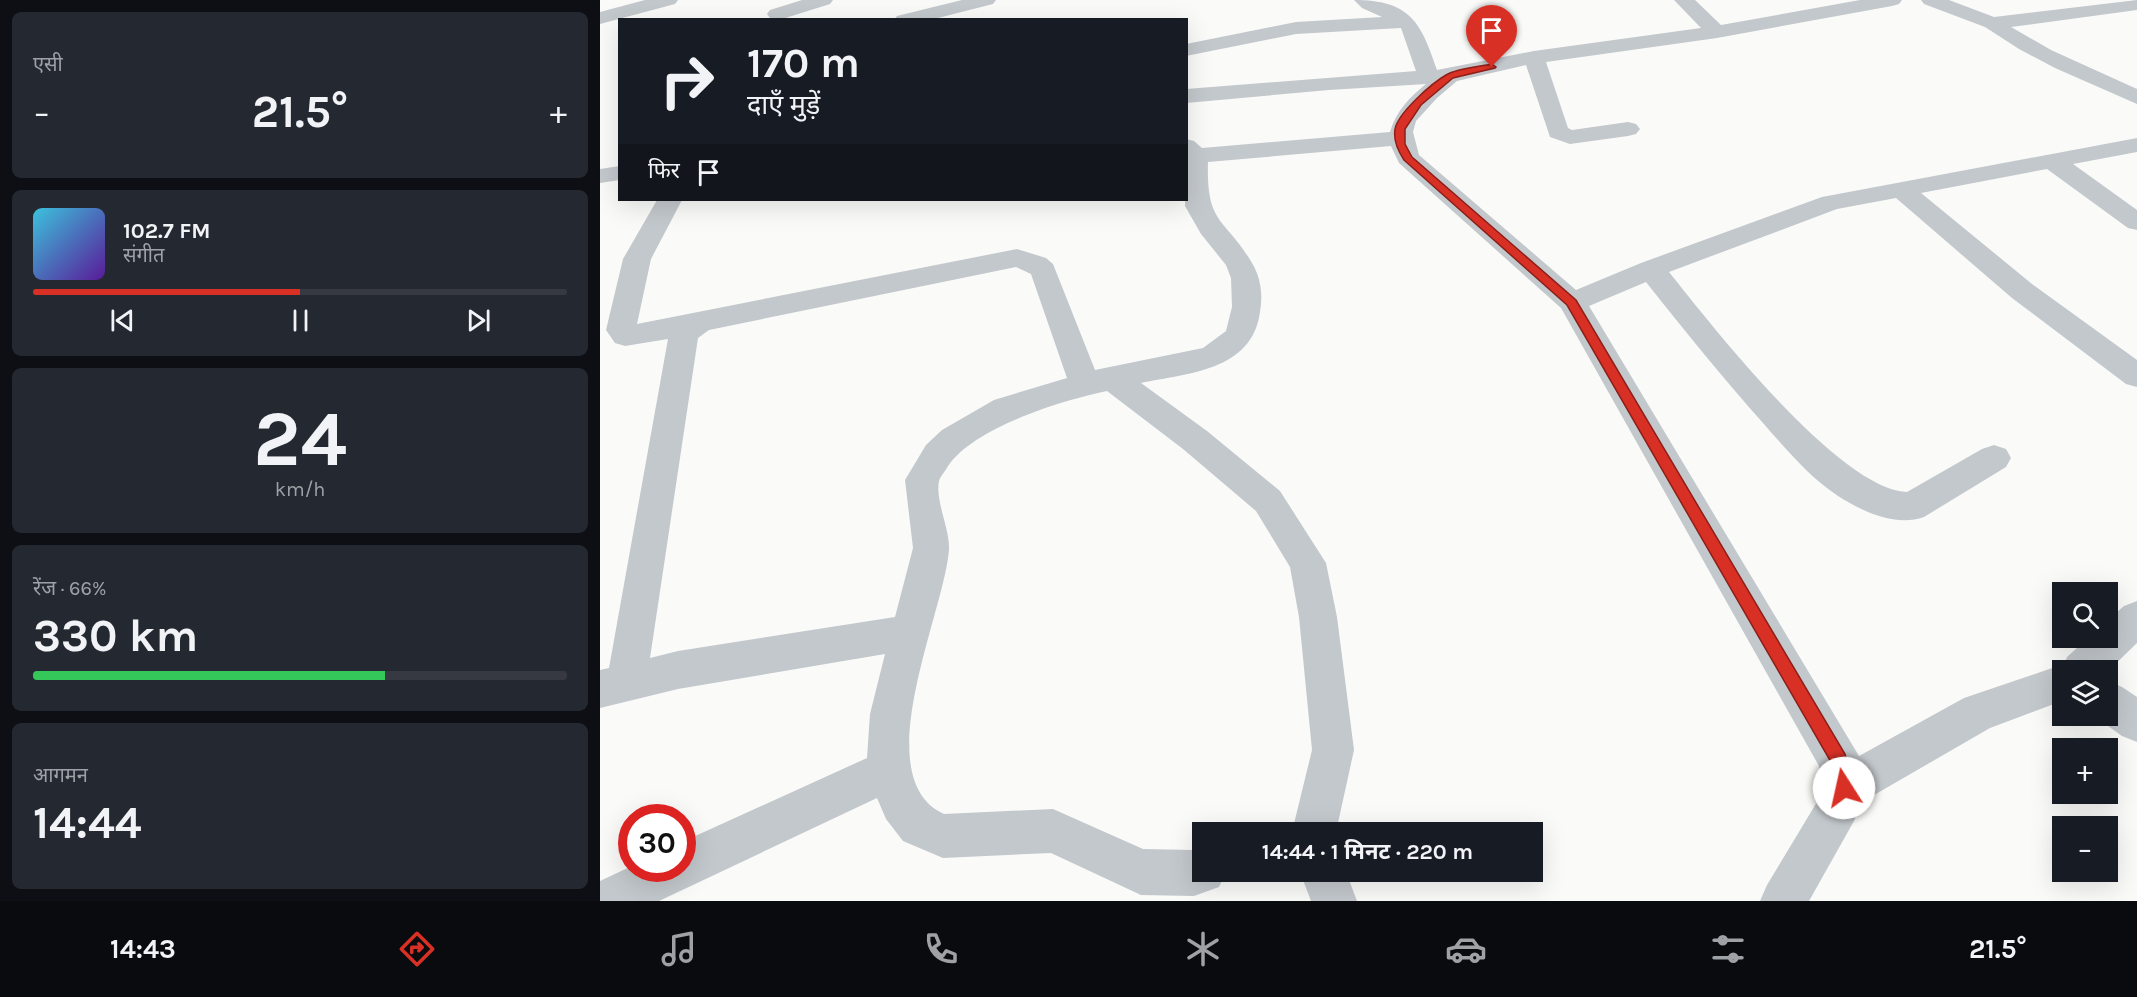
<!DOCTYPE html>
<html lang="hi">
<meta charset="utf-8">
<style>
:root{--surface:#171b24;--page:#242831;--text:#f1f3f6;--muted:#9ea1a6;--line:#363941;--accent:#d93025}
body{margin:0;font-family:Karla,"Noto Sans Devanagari",sans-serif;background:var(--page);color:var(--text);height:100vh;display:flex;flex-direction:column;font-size:22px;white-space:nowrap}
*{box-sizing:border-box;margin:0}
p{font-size:20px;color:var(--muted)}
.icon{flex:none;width:33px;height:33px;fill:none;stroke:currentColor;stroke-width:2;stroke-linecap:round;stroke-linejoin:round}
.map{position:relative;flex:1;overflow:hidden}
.details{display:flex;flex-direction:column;gap:12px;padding:12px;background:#0d0f14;width:600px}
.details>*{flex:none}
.guide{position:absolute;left:18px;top:18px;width:570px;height:183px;border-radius:0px;box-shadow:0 6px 24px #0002;background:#171b24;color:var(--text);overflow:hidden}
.buttons{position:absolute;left:1452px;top:582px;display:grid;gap:12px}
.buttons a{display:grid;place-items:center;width:66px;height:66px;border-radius:0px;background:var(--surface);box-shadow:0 6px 24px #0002;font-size:30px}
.speed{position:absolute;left:18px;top:804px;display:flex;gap:12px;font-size:30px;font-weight:700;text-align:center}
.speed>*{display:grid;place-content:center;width:78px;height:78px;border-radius:50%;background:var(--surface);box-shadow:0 6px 24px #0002;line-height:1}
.speed .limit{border:9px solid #d22;background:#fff;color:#111}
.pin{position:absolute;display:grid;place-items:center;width:51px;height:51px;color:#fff;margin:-62px -26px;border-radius:50% 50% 50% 0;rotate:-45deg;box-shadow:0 0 6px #0007}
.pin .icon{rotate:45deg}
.me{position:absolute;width:66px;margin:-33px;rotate:350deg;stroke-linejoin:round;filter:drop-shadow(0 0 4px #0008)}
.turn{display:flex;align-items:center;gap:21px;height:126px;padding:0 30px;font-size:27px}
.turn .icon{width:78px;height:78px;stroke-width:2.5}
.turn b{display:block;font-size:42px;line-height:51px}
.then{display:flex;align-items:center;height:57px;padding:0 30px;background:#0003;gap:12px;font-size:22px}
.big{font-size:45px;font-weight:700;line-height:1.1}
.details .card{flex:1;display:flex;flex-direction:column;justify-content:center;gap:9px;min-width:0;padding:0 21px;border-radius:9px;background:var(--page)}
.details .dial{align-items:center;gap:0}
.dial b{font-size:78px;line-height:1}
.song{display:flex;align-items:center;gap:18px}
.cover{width:72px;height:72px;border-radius:9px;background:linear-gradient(135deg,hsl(190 70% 55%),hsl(270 70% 35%))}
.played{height:6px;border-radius:3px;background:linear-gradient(90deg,var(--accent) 50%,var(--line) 50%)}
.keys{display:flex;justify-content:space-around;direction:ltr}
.heat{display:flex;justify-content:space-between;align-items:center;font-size:33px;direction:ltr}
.charge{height:9px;border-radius:4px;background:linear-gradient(90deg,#34c759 66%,var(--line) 0)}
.trip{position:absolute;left:592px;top:822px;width:351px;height:60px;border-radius:0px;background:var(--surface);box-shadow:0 6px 24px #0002;font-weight:700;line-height:60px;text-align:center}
.menu{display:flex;height:96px;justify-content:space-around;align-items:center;background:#090b0e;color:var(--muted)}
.menu .icon{width:42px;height:42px}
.menu .on{color:var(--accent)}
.menu b{font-size:27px;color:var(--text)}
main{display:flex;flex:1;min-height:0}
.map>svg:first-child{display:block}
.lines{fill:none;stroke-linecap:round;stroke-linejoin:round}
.minor{fill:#c3c8cc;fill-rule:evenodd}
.route{fill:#d93025;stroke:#8d1f18;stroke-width:1.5}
</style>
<main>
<section class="details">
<div class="card"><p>एसी</p>
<div class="heat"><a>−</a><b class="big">21.5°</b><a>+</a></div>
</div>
<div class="card">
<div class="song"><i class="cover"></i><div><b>102.7 FM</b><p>संगीत</p></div></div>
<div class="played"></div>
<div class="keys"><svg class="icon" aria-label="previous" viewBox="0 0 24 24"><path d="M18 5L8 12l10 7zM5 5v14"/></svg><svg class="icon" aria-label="pause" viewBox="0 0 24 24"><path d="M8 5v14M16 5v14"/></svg><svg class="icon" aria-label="next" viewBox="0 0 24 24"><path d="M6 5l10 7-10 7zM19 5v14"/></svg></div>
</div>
<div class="card dial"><b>24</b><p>km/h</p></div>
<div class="card"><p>रेंज · 66%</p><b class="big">330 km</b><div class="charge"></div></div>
<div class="card"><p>आगमन</p><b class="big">14:44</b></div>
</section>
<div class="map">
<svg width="1537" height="901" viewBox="0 0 1537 901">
<rect width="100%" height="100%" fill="#fafaf8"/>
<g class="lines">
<g class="minor">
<path d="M45 0H78L75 4 0 24V12Z"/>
<path d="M202 0H233L230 4 179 20 170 18 167 14 170 10Z"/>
<path d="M362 0H396L393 4 330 20H294L297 16Z"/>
<path d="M754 0C810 0 821 22 837 70L934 51 1101 28 1074 0H1095L1121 25 1260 0H1302L1299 4 1292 6 1117 38 946 62 968 128 972 130 1028 122 1036 124 1040 129 1036 134 1028 136 970 144 950 137 926 65 857 81 837 98 816 121 813 132 819 155 976 290 1041 263 1222 197 1537 138V152L1473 164 1537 210V230L1528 228 1447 169 1321 193 1432 284 1537 360V387L1526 384 1412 298 1296 198 1237 209 1069 272C1113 327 1239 489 1307 492L1382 449 1394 445 1406 449 1411 458 1406 467 1324 517C1296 527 1263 512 1238 496 1209 477 1186 449 1163 423 1122 377 1084 330 1046 282L989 306 1259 756 1364 698 1464 664 1467 657 1488 638H1508V620L1524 606 1537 601V643L1508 671 1462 670V701L1390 728 1262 802 1254 821 1209 901H1160L1167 885 1220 797 1222 788 1219 766 961 308 799 163 791 146 608 162C606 226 625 217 652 263 661 278 663 295 660 312 652 371 588 373 541 383L607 431 680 491 726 563 737 617 754 750 736 832H692L712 750 699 617 690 567 656 511 583 449 507 391C463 400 375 427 348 466 346 470 340 477 339 481 335 500 350 530 349 549 345 612 265 778 344 814L453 809 543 849 594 850 603 848V872H626L619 887 594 896 541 895 451 853 343 858 303 841 286 819 277 798 59 901H0V881L32 866V868H82V842L267 758 270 714 285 654 78 689 0 708V670L9 668 68 339 25 346 15 343 6 330 23 259 57 200H82L51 259 37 324 417 249 446 258 453 264 495 370 603 348 626 331 632 307 631 278 626 265 601 234 585 206 586 139 594 141 602 148 790 132C796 111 810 97 826 84L729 90 586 103V89L816 71 801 28 696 34 586 56V44L696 22 782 17 762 8ZM416 267 431 274 467 378 394 400 342 430 326 445 305 480 313 548 295 617 78 651 50 658 98 338 109 330Z"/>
<path d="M1321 0H1349L1394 17 1537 0V10L1411 27 1451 50 1537 89V104L1455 68 1419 49 1385 27 1324 4Z"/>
<path d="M20 166V180L0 183V169Z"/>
<path d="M1508 681 1522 687 1537 697V742L1522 736 1494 716H1508Z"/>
<path d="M700 872H746L757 901H711Z"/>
</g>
</g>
<path class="route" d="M892 64 896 67 895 68 853 78 821 105 805 129V144L812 157 976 300 1245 754 1252 788 1250 794 1244 797 1237 794 1231 762 967 305 804 160C798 151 793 141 795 129 798 113 832 83 846 75 858 68 878 67 892 64Z"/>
</svg>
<div class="buttons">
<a><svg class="icon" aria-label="search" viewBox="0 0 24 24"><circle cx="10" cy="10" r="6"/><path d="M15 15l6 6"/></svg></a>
<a><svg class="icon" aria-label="layers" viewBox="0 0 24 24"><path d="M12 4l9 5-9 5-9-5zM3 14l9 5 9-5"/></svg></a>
<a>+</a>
<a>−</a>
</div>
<div class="speed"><div class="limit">30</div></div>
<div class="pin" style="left:892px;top:67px;background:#d93025"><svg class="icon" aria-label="arrive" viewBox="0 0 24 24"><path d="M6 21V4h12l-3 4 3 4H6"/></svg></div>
<svg class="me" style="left:1244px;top:788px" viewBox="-20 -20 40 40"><circle r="19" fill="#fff"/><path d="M0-13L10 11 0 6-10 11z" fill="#d93025"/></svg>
<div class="trip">14:44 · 1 मिनट · 220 m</div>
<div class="guide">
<div class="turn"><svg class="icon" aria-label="right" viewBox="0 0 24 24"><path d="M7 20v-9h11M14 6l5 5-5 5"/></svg><div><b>170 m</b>दाएँ मुड़ें</div></div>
<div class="then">फिर<svg class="icon" aria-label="arrive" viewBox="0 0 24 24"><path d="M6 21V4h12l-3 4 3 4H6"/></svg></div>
</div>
</div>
</main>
<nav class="menu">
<b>14:43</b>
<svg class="icon on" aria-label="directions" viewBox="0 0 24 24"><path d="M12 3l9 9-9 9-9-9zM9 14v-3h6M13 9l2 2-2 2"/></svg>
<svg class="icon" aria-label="music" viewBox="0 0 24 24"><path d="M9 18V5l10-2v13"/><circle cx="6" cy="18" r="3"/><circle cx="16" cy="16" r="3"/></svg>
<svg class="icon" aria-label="phone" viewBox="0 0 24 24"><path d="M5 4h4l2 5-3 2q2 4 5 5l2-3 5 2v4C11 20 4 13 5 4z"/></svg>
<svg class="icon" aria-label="climate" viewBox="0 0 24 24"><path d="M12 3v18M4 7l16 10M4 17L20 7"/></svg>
<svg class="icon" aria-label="car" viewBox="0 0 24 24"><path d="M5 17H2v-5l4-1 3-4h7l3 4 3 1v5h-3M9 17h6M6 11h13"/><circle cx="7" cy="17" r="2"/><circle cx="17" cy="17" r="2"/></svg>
<svg class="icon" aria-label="filters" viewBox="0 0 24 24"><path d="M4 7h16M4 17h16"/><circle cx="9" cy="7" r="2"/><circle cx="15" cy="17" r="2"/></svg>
<b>21.5°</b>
</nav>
